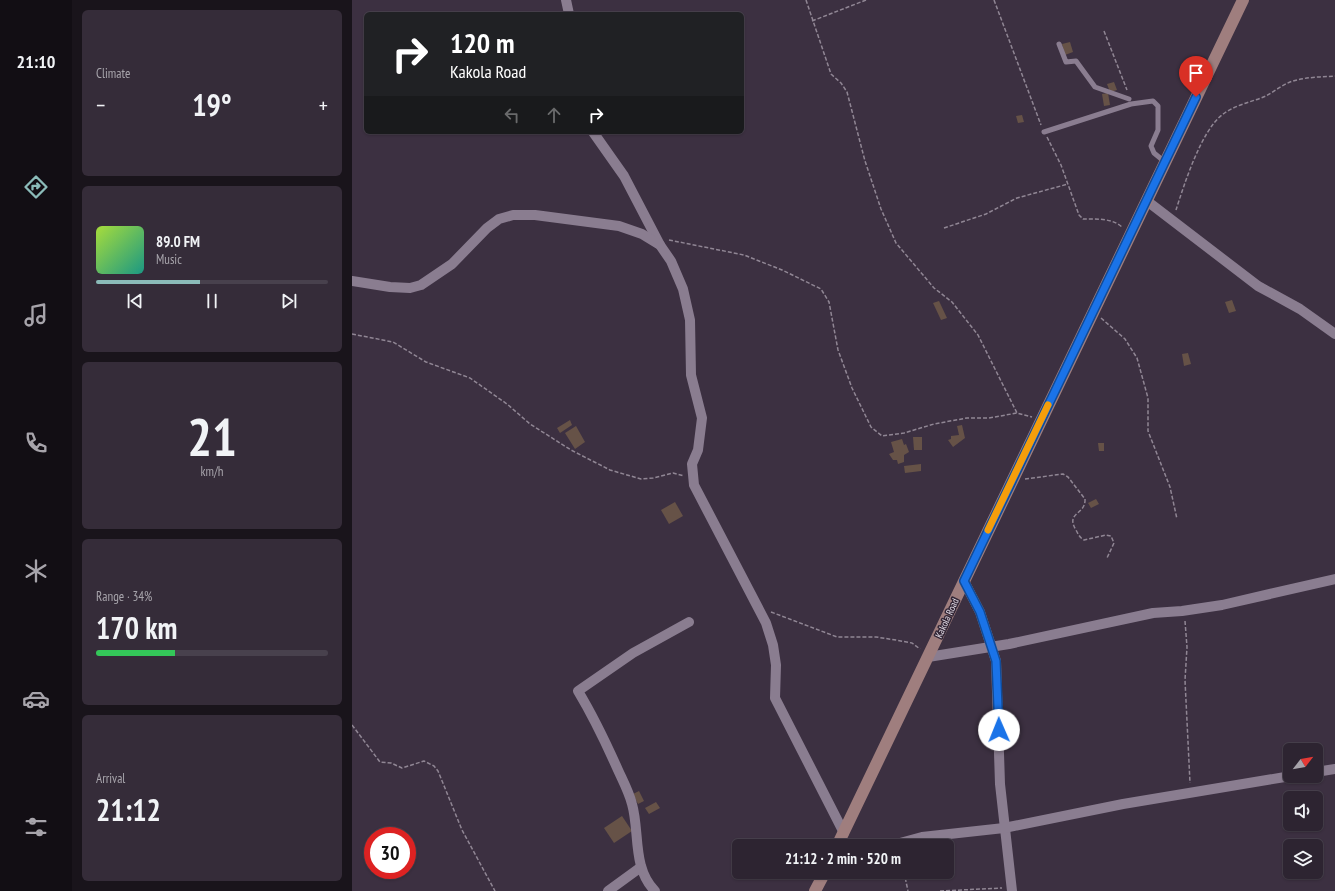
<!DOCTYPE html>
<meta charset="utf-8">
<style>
:root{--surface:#2d2431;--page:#352c39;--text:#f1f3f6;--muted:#a7a4ab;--line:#48414d;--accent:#8bbbb9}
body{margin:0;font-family:"PT Sans Narrow",sans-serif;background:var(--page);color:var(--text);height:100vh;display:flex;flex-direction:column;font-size:15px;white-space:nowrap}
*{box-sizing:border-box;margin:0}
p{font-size:13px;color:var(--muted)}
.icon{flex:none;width:22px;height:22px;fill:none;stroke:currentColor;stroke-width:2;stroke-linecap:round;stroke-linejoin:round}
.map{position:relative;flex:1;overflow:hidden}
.sheet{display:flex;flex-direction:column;gap:10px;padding:10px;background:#19141b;width:280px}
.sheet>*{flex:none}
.guide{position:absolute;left:12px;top:12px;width:380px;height:122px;border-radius:6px;box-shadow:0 1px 3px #0004,0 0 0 1px var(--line);background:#202124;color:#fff;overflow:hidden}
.needle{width:26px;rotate:59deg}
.buttons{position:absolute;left:931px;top:743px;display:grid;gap:8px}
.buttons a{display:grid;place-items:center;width:40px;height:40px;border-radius:6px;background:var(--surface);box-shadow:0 1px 3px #0004,0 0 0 1px var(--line);font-size:20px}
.speed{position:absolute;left:12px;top:827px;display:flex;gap:8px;font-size:20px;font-weight:700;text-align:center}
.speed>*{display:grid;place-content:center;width:52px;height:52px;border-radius:50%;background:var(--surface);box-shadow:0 1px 3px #0004,0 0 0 1px var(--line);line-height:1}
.speed .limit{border:6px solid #d22;background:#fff;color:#111}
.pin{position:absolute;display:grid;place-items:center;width:34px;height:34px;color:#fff;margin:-41px -17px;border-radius:50% 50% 50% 0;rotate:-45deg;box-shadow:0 0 4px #0007}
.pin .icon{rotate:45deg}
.me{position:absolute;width:44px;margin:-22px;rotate:359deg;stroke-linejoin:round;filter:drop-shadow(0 0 3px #0008)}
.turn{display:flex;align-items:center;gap:14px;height:84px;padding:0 20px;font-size:18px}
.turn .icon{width:52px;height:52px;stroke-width:2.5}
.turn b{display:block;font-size:28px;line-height:34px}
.lanes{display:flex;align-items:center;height:38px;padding:0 20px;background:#0003;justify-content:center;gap:20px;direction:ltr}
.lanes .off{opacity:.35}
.big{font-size:30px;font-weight:600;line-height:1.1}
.sheet .tile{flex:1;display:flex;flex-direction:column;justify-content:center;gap:6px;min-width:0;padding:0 14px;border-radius:6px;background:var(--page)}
.sheet .dial{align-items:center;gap:0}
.dial b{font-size:52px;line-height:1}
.song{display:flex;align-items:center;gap:12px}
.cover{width:48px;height:48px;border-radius:6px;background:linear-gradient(135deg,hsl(80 70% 55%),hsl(170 70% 35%))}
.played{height:4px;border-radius:2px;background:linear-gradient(90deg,var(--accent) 45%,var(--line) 45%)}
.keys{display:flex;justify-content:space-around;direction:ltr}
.heat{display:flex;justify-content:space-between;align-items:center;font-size:22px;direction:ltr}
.charge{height:6px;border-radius:3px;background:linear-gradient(90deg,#34c759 34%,var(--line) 0)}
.trip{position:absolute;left:380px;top:839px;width:222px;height:40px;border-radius:6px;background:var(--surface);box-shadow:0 1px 3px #0004,0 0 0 1px var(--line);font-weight:600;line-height:40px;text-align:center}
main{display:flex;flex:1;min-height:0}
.dock{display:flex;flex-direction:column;width:72px;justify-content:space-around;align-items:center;background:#120e14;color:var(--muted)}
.dock .icon{width:28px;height:28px}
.dock .current{color:var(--accent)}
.dock b{font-size:18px;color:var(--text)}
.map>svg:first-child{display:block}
.building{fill:#665247}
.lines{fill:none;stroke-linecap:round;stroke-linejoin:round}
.path{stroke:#908694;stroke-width:1.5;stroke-dasharray:4 2;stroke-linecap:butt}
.lane{stroke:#8a7d90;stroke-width:5}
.street{stroke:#8a7d90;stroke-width:10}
.secondary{stroke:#9f7e7e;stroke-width:12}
.route-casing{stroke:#114b97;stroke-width:10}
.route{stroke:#1a73e8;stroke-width:7}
.slow{stroke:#f59e0b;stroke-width:7}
.labels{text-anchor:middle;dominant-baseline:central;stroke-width:3;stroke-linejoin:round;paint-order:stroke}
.street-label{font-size:10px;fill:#e7e0ea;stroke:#322636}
</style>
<main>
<nav class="dock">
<b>21:10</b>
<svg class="icon current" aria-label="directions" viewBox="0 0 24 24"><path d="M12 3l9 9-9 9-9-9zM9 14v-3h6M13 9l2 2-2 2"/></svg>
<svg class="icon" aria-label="music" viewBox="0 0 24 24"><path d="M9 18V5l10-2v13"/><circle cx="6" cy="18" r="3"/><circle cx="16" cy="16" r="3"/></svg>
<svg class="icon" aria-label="phone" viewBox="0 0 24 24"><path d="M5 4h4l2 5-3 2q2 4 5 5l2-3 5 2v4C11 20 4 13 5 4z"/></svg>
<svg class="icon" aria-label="climate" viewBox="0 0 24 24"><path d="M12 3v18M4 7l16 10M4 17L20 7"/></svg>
<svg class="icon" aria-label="car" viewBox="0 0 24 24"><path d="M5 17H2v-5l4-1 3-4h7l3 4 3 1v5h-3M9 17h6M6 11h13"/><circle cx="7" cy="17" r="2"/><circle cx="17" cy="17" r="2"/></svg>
<svg class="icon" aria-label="filters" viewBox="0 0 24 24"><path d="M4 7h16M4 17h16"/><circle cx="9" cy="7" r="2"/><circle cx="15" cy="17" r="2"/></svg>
</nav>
<section class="sheet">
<div class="tile"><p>Climate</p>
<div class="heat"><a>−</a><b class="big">19°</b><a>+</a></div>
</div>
<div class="tile">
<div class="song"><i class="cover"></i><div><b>89.0 FM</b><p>Music</p></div></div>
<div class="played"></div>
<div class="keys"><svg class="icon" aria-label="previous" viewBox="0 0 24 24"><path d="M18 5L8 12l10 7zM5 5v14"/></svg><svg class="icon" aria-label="pause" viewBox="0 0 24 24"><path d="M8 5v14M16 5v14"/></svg><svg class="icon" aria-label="next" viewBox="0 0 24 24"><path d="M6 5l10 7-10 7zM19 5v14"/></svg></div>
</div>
<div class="tile dial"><b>21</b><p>km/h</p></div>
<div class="tile"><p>Range · 34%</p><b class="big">170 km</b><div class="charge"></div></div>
<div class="tile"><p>Arrival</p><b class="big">21:12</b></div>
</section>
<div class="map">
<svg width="983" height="891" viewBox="0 0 983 891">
<rect width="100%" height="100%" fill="#3c3041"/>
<g class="building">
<path d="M718 42 721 52 713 55 710 44Z"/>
<path d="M762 82 765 90 758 92 755 84Z"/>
<path d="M756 93 758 105 752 106 750 94Z"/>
<path d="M670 115 672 122 666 123 664 116Z"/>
<path d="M880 300 884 311 877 313 873 302Z"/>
<path d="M587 301 595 318 589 320 581 303Z"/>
<path d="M836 353 839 364 832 366 830 354Z"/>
<path d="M218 420 220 425 208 433 205 428Z"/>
<path d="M610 425 613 438 601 447 596 440 599 439V436L607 435 605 426Z"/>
<path d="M224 426 233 442 223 449 213 433Z"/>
<path d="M561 437H570V450H562Z"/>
<path d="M550 439 552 445 554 444 557 452 552 455V462L546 464 545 460H541L537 454 542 452 539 442Z"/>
<path d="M746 443H752V451H747Z"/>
<path d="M569 464V471L553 473 552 466Z"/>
<path d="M744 499 747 504 739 508 736 503Z"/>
<path d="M323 502 331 516 317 524 309 510Z"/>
<path d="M287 791 292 801 286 804 281 794Z"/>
<path d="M304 802 308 808 297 814 293 808Z"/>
<path d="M270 816 280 831 262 843 252 828Z"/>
</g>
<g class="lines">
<g class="path">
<path d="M454 0 479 74 489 83 495 92 513 161 529 209 544 243 582 288 600 302 626 335 665 413"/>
<path d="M642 0 689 125"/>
<path d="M460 21 514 0"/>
<path d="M752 31 775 90"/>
<path d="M695 137 709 165 727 215 731 219C744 219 760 218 770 227"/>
<path d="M824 210C832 185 849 131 870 115 882 105 900 102 914 96 923 91 931 84 941 81 954 77 969 77 983 76"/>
<path d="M592 228 634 214 665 198 716 184"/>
<path d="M317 240 392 255 430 270 469 289 477 302 486 350 500 388 519 427 530 436 552 433 582 424 615 418H637L665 413 680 417"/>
<path d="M749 318 773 339 785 358 796 398V431L818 487 825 519"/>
<path d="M0 334 41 342 74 362 118 378 155 404 178 424 219 450 258 470 289 479 301 478 321 473 332 476"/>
<path d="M673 479 711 474 716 477 733 499C734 515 713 512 724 530 726 534 728 538 732 540L754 535 759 536 762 543 755 558"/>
<path d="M419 612 485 637H524L544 640 560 643 568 649"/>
<path d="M833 621 835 647 833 680 838 783"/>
<path d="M0 725 28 762 39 763 50 768 72 761 82 766 86 771 110 830 143 891"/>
<path d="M552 872 556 891"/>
<path d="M588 891 650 888"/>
</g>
<g class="lane">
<path d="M707 44 714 62 724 61 743 87 777 99"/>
<path d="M692 132 779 104 801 101 806 106V130L799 146 802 153 813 162"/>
</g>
<g class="street">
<path d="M214 0 217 14"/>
<path d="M241 132 272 176 308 245"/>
<path d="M795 201 906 286 948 309 983 334"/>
<path d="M0 281 38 287 58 288 69 285 100 264 135 228 147 219 161 215H183L267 226 290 234 308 245 319 261 331 289 338 320 339 375 350 418 346 450 340 464 342 485 414 623 421 645 424 665 423 698 492 833"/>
<path d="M612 581 628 612 644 661 648 784 660 891"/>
<path d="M576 657 657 644 801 613 830 611 870 605 983 579"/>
<path d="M964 772 983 769"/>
<path d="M537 846 570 837 652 828 771 804 939 776"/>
<path d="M256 891 289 867"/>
<path d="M303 891C280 868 288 832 280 804 277 792 271 781 266 770 254 743 241 716 226 691L281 653 337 622"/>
</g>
<g class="secondary">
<path d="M485 846 891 0"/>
<path d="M463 891 473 872"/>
</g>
</g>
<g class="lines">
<g class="route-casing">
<path id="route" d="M647 730 644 661 628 612 612 581 844 97"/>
</g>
<use href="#route" class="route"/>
<path class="slow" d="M636 530 696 405"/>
</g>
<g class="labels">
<g class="street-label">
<text transform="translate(595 618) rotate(-65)">Kakola Road</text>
</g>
</g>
</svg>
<div class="buttons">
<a><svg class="needle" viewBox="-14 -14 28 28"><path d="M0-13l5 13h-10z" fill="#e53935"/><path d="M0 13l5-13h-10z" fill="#a7a4ab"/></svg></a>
<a><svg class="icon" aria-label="sound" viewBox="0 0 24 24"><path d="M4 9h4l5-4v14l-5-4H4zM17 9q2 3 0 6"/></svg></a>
<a><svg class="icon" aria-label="layers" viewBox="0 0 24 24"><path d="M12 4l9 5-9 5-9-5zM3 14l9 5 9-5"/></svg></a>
</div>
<div class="speed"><div class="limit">30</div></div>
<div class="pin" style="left:844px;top:97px;background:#d93025"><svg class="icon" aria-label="arrive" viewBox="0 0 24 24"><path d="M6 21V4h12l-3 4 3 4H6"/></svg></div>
<svg class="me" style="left:647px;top:730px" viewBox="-20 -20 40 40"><circle r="19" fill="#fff"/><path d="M0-13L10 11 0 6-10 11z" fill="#1a73e8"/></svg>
<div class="trip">21:12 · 2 min · 520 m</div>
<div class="guide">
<div class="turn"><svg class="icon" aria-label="right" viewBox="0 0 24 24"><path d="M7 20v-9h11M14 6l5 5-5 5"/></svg><div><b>120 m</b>Kakola Road</div></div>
<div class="lanes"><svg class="icon off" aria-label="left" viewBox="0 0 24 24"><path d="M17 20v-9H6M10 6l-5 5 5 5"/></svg><svg class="icon off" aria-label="ahead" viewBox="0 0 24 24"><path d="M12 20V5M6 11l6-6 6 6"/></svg><svg class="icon" aria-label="right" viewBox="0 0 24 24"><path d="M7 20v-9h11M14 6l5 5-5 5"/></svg></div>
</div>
</div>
</main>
